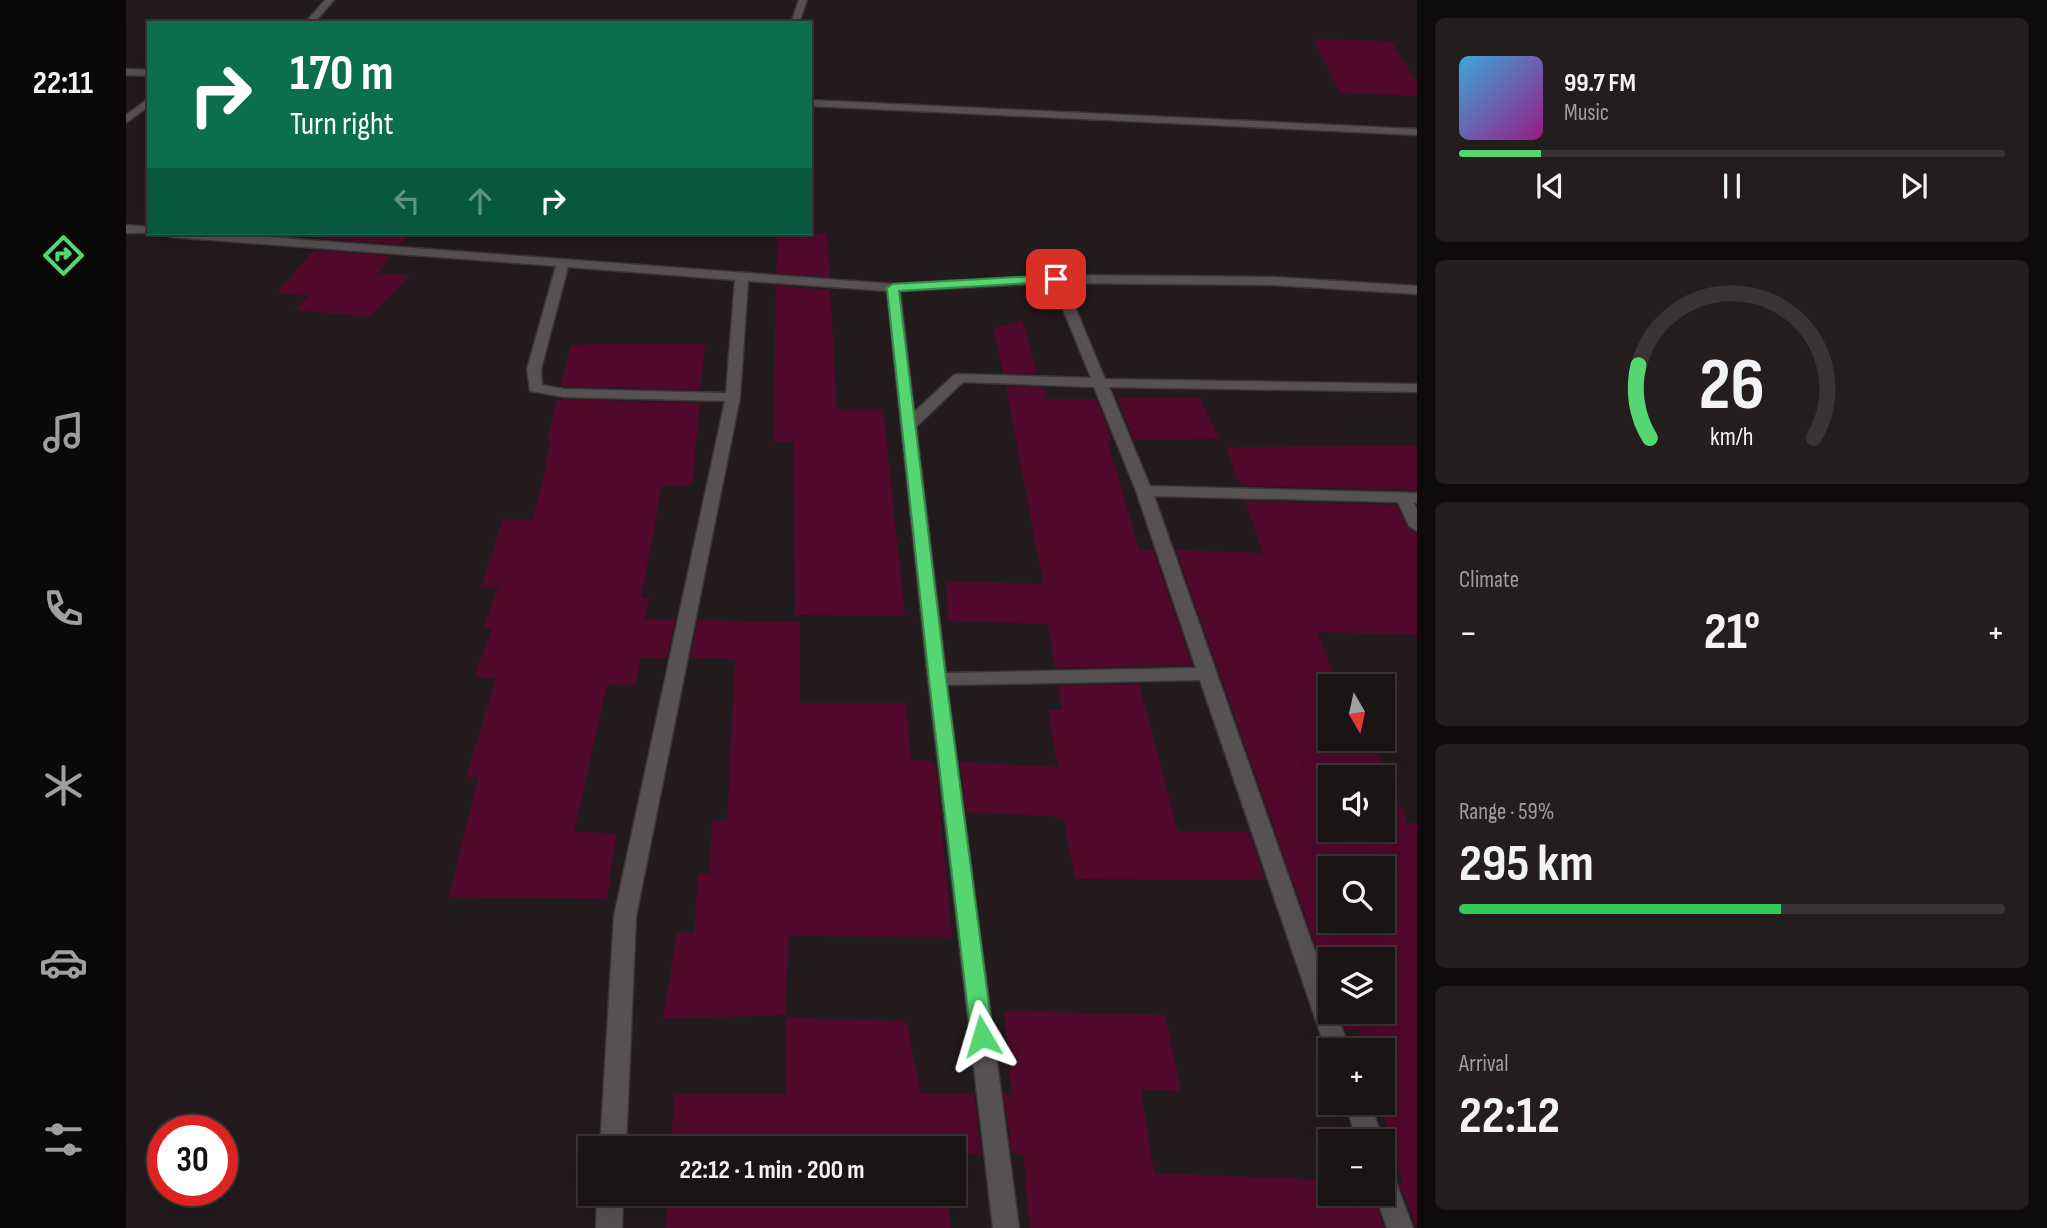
<!DOCTYPE html>
<meta charset="utf-8">
<style>
:root{--surface:#1a1415;--page:#231d1e;--text:#f1f3f6;--muted:#9f9ea0;--line:#383334;--accent:#55d672}
body{margin:0;font-family:"Sofia Sans Condensed",sans-serif;background:var(--page);color:var(--text);height:100vh;display:flex;flex-direction:column;font-size:26px;white-space:nowrap}
*{box-sizing:border-box;margin:0}
p{font-size:23px;color:var(--muted)}
.icon{flex:none;width:38px;height:38px;fill:none;stroke:currentColor;stroke-width:2;stroke-linecap:round;stroke-linejoin:round}
.map{position:relative;flex:1;overflow:hidden}
.details{display:flex;flex-direction:column;gap:18px;padding:18px;background:#0e0b0c;width:630px}
.details>*{flex:none}
.guide{position:absolute;left:21px;top:21px;width:665px;height:214px;border-radius:0px;box-shadow:0 7px 28px #0002,0 0 0 2px var(--line);background:#0b6e4f;color:#fff;overflow:hidden}
.needle{width:46px;rotate:171deg}
.buttons{position:absolute;left:1192px;top:674px;display:grid;gap:14px}
.buttons a{display:grid;place-items:center;width:77px;height:77px;border-radius:0px;background:var(--surface);box-shadow:0 7px 28px #0002,0 0 0 2px var(--line);font-size:35px}
.speed{position:absolute;left:21px;top:1115px;display:flex;gap:14px;font-size:35px;font-weight:700;text-align:center}
.speed>*{display:grid;place-content:center;width:91px;height:91px;border-radius:50%;background:var(--surface);box-shadow:0 7px 28px #0002,0 0 0 2px var(--line);line-height:1}
.speed .limit{border:10px solid #d22;background:#fff;color:#111}
.pin{position:absolute;display:grid;place-items:center;width:60px;height:60px;color:#fff;margin:-30px;border-radius:14px;box-shadow:0 4px 10px #0006}
.me{position:absolute;width:77px;margin:-38px;rotate:353deg;stroke-linejoin:round;filter:drop-shadow(0 0 5px #0008)}
.turn{display:flex;align-items:center;gap:24px;height:147px;padding:0 28px;font-size:32px}
.turn .icon{width:91px;height:91px;stroke-width:2.5}
.turn b{display:block;font-size:49px;line-height:60px}
.lanes{display:flex;align-items:center;height:66px;padding:0 28px;background:#0003;justify-content:center;gap:35px;direction:ltr}
.lanes .off{opacity:.35}
.big{font-size:52px;font-weight:700;line-height:1.1}
.details .widget{flex:1;display:flex;flex-direction:column;justify-content:center;gap:10px;min-width:0;padding:0 24px;border-radius:10px;background:var(--page)}
.details .dial{align-items:center;gap:0}
.dial svg{height:182px;overflow:visible;fill:none;stroke:var(--line);stroke-width:7;stroke-linecap:round;text-anchor:middle}
.dial text{fill:var(--text);stroke:none}
.song{display:flex;align-items:center;gap:21px}
.cover{width:84px;height:84px;border-radius:10px;background:linear-gradient(135deg,hsl(200 70% 55%),hsl(310 70% 35%))}
.played{height:7px;border-radius:4px;background:linear-gradient(90deg,var(--accent) 15%,var(--line) 15%)}
.keys{display:flex;justify-content:space-around;direction:ltr}
.heat{display:flex;justify-content:space-between;align-items:center;font-size:38px;direction:ltr}
.charge{height:10px;border-radius:5px;background:linear-gradient(90deg,#34c759 59%,var(--line) 0)}
.trip{position:absolute;left:452px;top:1136px;width:388px;height:70px;border-radius:0px;background:var(--surface);box-shadow:0 7px 28px #0002,0 0 0 2px var(--line);font-weight:700;line-height:70px;text-align:center}
main{display:flex;flex:1;min-height:0}
.tabs{display:flex;flex-direction:column;width:126px;justify-content:space-around;align-items:center;background:#0a0808;color:var(--muted)}
.tabs .icon{width:49px;height:49px}
.tabs .on{color:var(--accent)}
.tabs b{font-size:32px;color:var(--text)}
.map>svg:first-child{display:block}
.building{fill:#51092b;fill-rule:evenodd}
.lines{fill:none;stroke-linecap:round;stroke-linejoin:round}
.service-casing{stroke:#3c3436;stroke-width:3}
.minor-casing{stroke:#3c3436;stroke-width:3}
.tertiary-casing{stroke:#3c3436;stroke-width:3}
.service{fill:#565153;fill-rule:evenodd}
.minor{fill:#565153;fill-rule:evenodd}
.tertiary{fill:#565153;fill-rule:evenodd}
.route{fill:#55d672;stroke:#378b4a;stroke-width:2}
</style>
<main>
<nav class="tabs">
<b>22:11</b>
<svg class="icon on" aria-label="directions" viewBox="0 0 24 24"><path d="M12 3l9 9-9 9-9-9zM9 14v-3h6M13 9l2 2-2 2"/></svg>
<svg class="icon" aria-label="music" viewBox="0 0 24 24"><path d="M9 18V5l10-2v13"/><circle cx="6" cy="18" r="3"/><circle cx="16" cy="16" r="3"/></svg>
<svg class="icon" aria-label="phone" viewBox="0 0 24 24"><path d="M5 4h4l2 5-3 2q2 4 5 5l2-3 5 2v4C11 20 4 13 5 4z"/></svg>
<svg class="icon" aria-label="climate" viewBox="0 0 24 24"><path d="M12 3v18M4 7l16 10M4 17L20 7"/></svg>
<svg class="icon" aria-label="car" viewBox="0 0 24 24"><path d="M5 17H2v-5l4-1 3-4h7l3 4 3 1v5h-3M9 17h6M6 11h13"/><circle cx="7" cy="17" r="2"/><circle cx="17" cy="17" r="2"/></svg>
<svg class="icon" aria-label="filters" viewBox="0 0 24 24"><path d="M4 7h16M4 17h16"/><circle cx="9" cy="7" r="2"/><circle cx="15" cy="17" r="2"/></svg>
</nav>
<div class="map">
<svg width="1291" height="1228" viewBox="0 0 1291 1228">
<rect width="100%" height="100%" fill="#221a1c"/>
<g class="building">
<path d="M1187 39 1265 41 1291 83V96L1214 93Z"/>
<path d="M202 233H283L274 244 197 239Z"/>
<path d="M652 233H701L704 277 650 273Z"/>
<path d="M187 250 265 256 252 274 284 275 244 317 168 310 183 296 151 293Z"/>
<path d="M650 286 704 290 711 409H757L779 616 669 615 668 442H647Z"/>
<path d="M896 321 912 374 877 373 867 328Z"/>
<path d="M483 344H579L575 390 435 386 445 345Z"/>
<path d="M880 386 917 388 920 399H970L986 440H982V443L1013 549 1027 550 1066 665 929 668 922 624 822 621 820 581 917 584Z"/>
<path d="M991 398H1074L1093 439 1008 440Z"/>
<path d="M431 399 574 403 566 486H536L515 598H523L519 620H549L541 658H515L509 685 481 684 448 832 490 833 481 899 323 897 352 778 340 777 370 678 348 677 366 628H358L372 587H355L377 519 407 520 425 441H421Z"/>
<path d="M1291 446V490L1114 486 1100 447Z"/>
<path d="M1119 501 1270 505 1281 527 1291 534V635L1191 632 1213 686H1204V738H1246L1282 823H1291V1228L1273 1183H1277L1254 1102H1256V1050H1239L1233 1030H1219L1213 1012H1256V959H1204V986L1050 550 1137 553ZM1204 777H1256V830H1204ZM1204 868H1256V920H1204Z"/>
<path d="M572 620 674 622V703H780L785 760 809 761 826 937 663 936 659 1015 537 1019 551 932 568 933 572 874H583L586 821H601L609 659 564 658Z"/>
<path d="M1013 684 1052 831 1123 832 1139 880 949 879 937 817 840 812 834 762 932 767 922 710H936L932 685Z"/>
<path d="M878 1011 1039 1015 1055 1091 1015 1090 1028 1173 1204 1180V1194H1247L1258 1228H904L897 1153H886L878 1094H886Z"/>
<path d="M660 1018 780 1021 795 1094H848L855 1153H828V1148H545L548 1094H660Z"/>
<path d="M542 1194H821L825 1228H540Z"/>
</g>
<g class="lines">
<g class="service-casing">
<path id="service" d="M673 0H681L673 23H665Z"/>
</g>
<g class="minor-casing">
<g id="minor">
<path d="M199 0H208L188 23H179Z"/>
<path d="M23 98V106L0 123V115Z"/>
<path d="M0 225 23 227V233H28H0Z"/>
<path d="M39 233H89L767 284 931 275 1147 277 1291 286V294L1147 285 939 283 979 379 1291 384V392L983 387 1024 486 1291 493V503H1288L1291 509V531L1283 526 1272 502 1028 496 1204 994V1012H1210L1224 1050H1204V1057L1200 1050 1074 680 821 685 893 1228H867L802 679 761 291 622 281 614 397 510 916 500 1148H474L488 916 599 401 438 397 404 391 401 369 430 266 45 237ZM442 267 609 280 600 393 438 389 416 385 415 369ZM926 283 965 378 833 374 828 375 788 412 774 291ZM837 382 968 387 1010 491 1070 668 820 673 790 427Z"/>
<path d="M1219 1102H1244L1257 1141H1231Z"/>
<path d="M1256 1166 1265 1169 1287 1228H1261L1249 1194H1256Z"/>
<path d="M471 1194H497L496 1228H470Z"/>
</g>
</g>
<g class="tertiary-casing">
<g id="tertiary">
<path d="M0 69 23 70V76L0 75Z"/>
<path d="M684 100 1291 129V135L684 106Z"/>
</g>
</g>
<use href="#service" class="service"/>
<use href="#minor" class="minor"/>
<use href="#tertiary" class="tertiary"/>
</g>
<path class="route" d="M930 275 935 276V281L773 291 820 679 867 1036 863 1042 856 1045 848 1042 845 1036 803 679 761 288 767 284Z"/>
</svg>
<div class="buttons">
<a><svg class="needle" viewBox="-14 -14 28 28"><path d="M0-13l5 13h-10z" fill="#e53935"/><path d="M0 13l5-13h-10z" fill="#9f9ea0"/></svg></a>
<a><svg class="icon" aria-label="sound" viewBox="0 0 24 24"><path d="M4 9h4l5-4v14l-5-4H4zM17 9q2 3 0 6"/></svg></a>
<a><svg class="icon" aria-label="search" viewBox="0 0 24 24"><circle cx="10" cy="10" r="6"/><path d="M15 15l6 6"/></svg></a>
<a><svg class="icon" aria-label="layers" viewBox="0 0 24 24"><path d="M12 4l9 5-9 5-9-5zM3 14l9 5 9-5"/></svg></a>
<a>+</a>
<a>−</a>
</div>
<div class="speed"><div class="limit">30</div></div>
<div class="pin" style="left:930px;top:279px;background:#d93025"><svg class="icon" aria-label="arrive" viewBox="0 0 24 24"><path d="M6 21V4h12l-3 4 3 4H6"/></svg></div>
<svg class="me" style="left:856px;top:1036px" viewBox="-20 -20 40 40"><path d="M0-17L14 15 0 8-14 15z" fill="#55d672" stroke="#fff" stroke-width="4"/></svg>
<div class="trip">22:12 · 1 min · 200 m</div>
<div class="guide">
<div class="turn"><svg class="icon" aria-label="right" viewBox="0 0 24 24"><path d="M7 20v-9h11M14 6l5 5-5 5"/></svg><div><b>170 m</b>Turn right</div></div>
<div class="lanes"><svg class="icon off" aria-label="left" viewBox="0 0 24 24"><path d="M17 20v-9H6M10 6l-5 5 5 5"/></svg><svg class="icon off" aria-label="ahead" viewBox="0 0 24 24"><path d="M12 20V5M6 11l6-6 6 6"/></svg><svg class="icon" aria-label="right" viewBox="0 0 24 24"><path d="M7 20v-9h11M14 6l5 5-5 5"/></svg></div>
</div>
</div>
<section class="details">
<div class="widget">
<div class="song"><i class="cover"></i><div><b>99.7 FM</b><p>Music</p></div></div>
<div class="played"></div>
<div class="keys"><svg class="icon" aria-label="previous" viewBox="0 0 24 24"><path d="M18 5L8 12l10 7zM5 5v14"/></svg><svg class="icon" aria-label="pause" viewBox="0 0 24 24"><path d="M8 5v14M16 5v14"/></svg><svg class="icon" aria-label="next" viewBox="0 0 24 24"><path d="M6 5l10 7-10 7zM19 5v14"/></svg></div>
</div>
<div class="widget dial"><svg viewBox="0 0 100 80">
<path d="M14 69A42 42 0 1 1 86 69"/>
<path d="M14 69A42 42 0 0 1 9 37" stroke="#55d672"/>
<text x="50" y="56" font-size="32" font-weight="700">26</text>
<text x="50" y="72" font-size="11">km/h</text>
</svg></div>
<div class="widget"><p>Climate</p>
<div class="heat"><a>−</a><b class="big">21°</b><a>+</a></div>
</div>
<div class="widget"><p>Range · 59%</p><b class="big">295 km</b><div class="charge"></div></div>
<div class="widget"><p>Arrival</p><b class="big">22:12</b></div>
</section>
</main>
